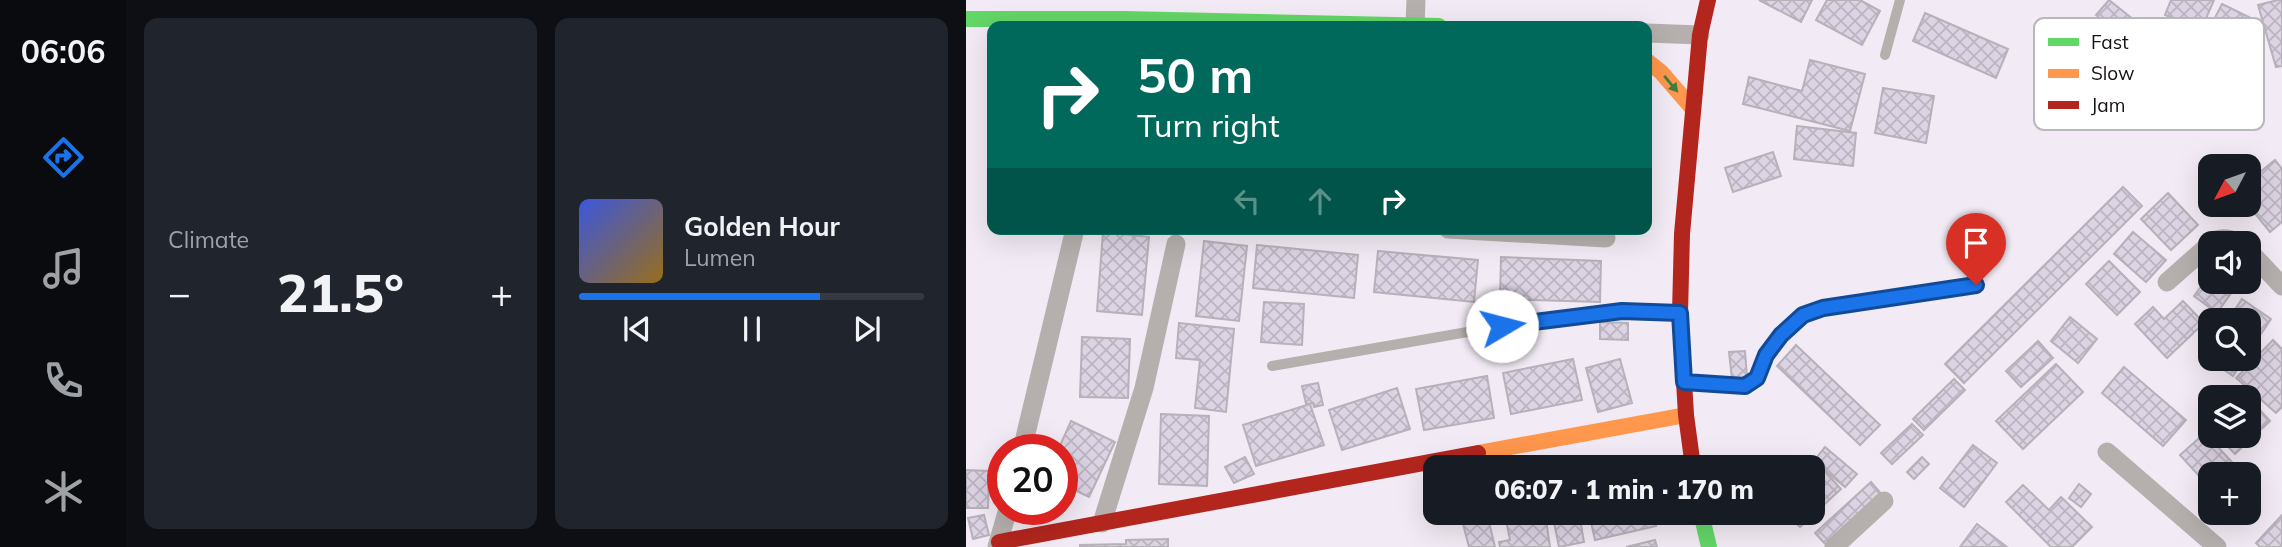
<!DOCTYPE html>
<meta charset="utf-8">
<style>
:root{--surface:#171b24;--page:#20242c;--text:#f1f3f6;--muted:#9ea1a6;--line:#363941;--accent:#1a73e8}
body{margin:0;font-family:Mulish,sans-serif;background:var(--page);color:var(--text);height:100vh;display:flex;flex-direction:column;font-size:26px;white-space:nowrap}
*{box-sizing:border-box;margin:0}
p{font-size:23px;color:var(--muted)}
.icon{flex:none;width:38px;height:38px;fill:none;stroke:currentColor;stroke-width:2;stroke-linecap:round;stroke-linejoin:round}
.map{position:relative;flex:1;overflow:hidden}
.details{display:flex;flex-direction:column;gap:18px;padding:18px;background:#0d0f14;width:840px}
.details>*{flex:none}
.top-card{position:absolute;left:21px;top:21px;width:665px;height:214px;border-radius:14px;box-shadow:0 7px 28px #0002;background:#00695c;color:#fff;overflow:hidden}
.needle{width:46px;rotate:229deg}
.controls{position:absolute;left:1232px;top:154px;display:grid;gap:14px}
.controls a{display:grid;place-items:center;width:63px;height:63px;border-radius:14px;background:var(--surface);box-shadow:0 7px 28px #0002;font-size:35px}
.speed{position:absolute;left:21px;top:434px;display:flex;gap:14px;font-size:35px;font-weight:700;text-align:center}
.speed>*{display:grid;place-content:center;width:91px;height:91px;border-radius:50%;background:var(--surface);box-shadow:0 7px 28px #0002;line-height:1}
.speed .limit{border:10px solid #d22;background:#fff;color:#111}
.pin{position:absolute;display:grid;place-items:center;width:60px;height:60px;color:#fff;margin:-72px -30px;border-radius:50% 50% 50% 0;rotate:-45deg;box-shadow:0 0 7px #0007}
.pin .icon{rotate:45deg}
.me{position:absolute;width:77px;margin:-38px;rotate:82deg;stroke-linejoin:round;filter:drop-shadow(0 0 5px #0008)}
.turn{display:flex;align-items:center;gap:24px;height:147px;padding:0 35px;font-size:32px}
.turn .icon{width:91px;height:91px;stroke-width:2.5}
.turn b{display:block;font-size:49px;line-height:60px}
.lanes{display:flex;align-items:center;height:66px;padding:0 35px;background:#0003;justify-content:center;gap:35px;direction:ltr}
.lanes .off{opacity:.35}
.big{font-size:52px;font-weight:800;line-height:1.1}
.details .widget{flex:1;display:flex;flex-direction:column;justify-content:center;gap:10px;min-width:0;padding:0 24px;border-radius:14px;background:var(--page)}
.song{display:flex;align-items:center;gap:21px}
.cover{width:84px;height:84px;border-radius:10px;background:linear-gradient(135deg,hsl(230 70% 55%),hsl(40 70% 35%))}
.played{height:7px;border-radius:4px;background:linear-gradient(90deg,var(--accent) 70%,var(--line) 70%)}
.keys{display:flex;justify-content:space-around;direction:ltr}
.heat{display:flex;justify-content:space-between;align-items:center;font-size:38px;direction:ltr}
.details .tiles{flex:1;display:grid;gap:18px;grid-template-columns:repeat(2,1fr)}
.trip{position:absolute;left:457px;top:455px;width:402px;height:70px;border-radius:14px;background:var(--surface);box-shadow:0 7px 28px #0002;font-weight:800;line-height:70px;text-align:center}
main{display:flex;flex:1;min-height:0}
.dock{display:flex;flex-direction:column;width:126px;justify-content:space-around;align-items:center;background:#090b0e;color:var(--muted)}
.dock .icon{width:49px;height:49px}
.dock .selected{color:var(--accent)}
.dock b{font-size:32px;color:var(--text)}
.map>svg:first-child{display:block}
.building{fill:url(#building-cross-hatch);stroke:#b7b1b9;stroke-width:2}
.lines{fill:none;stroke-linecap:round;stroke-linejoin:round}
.lane{stroke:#b5b0ae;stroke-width:10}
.street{stroke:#b5b0ae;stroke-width:19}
.fast{stroke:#63d668;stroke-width:16}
.slow{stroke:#ff974d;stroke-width:16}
.jam{stroke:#b3261e;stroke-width:16}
.oneway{fill:#407d43}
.route-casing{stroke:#114b97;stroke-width:18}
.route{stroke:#1a73e8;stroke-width:12}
.key{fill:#fff;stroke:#b9b8b9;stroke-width:2}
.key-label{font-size:19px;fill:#161116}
</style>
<main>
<nav class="dock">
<b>06:06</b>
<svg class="icon selected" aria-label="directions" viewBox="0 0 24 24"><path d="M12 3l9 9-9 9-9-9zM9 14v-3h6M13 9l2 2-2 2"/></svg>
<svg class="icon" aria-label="music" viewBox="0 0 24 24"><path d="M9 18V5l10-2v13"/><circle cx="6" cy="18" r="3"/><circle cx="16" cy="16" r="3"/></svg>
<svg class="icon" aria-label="phone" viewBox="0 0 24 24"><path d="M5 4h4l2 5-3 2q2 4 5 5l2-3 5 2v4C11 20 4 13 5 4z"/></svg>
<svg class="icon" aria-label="climate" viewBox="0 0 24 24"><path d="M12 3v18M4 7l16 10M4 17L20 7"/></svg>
</nav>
<section class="details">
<div class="tiles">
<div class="widget"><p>Climate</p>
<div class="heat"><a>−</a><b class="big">21.5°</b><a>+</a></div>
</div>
<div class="widget">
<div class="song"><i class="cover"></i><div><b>Golden Hour</b><p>Lumen</p></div></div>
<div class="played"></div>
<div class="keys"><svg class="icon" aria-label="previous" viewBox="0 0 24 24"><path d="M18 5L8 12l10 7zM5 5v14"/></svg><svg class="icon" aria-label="pause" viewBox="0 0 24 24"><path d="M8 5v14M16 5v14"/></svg><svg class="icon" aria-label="next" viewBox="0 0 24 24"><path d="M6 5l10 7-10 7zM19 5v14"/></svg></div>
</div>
</div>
</section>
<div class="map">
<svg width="1316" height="547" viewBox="0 0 1316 547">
<defs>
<pattern id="building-cross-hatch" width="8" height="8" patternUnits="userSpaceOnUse" patternTransform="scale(1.75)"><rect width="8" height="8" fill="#dcd3e3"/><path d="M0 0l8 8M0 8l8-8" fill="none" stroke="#bcb4c2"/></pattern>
</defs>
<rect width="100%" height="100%" fill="#f2eaf4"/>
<g class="building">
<path d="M793 0H846L835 22Z"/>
<path d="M861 0H894L914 11 896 45 850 20Z"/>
<path d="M1143 0 1168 20 1154 36 1130 15Z"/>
<path d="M1205 0H1248L1235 30 1199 15Z"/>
<path d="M1312 0H1316V66L1310 67 1292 5Z"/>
<path d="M1256 4 1291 21 1276 51 1241 33Z"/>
<path d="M959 13 1042 49 1030 78 947 41Z"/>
<path d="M844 60 899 74 884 131 777 104 783 77 836 91Z"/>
<path d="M917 88 968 96 960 143 909 133Z"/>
<path d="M831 126 890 133 887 166 828 159Z"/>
<path d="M807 152 815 176 767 192 759 168Z"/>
<path d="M1309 160 1316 169V222L1304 232 1282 205 1283 181Z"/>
<path d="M1157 187 1176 206 998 383 979 364Z"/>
<path d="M1202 193 1232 225 1205 250 1175 219Z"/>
<path d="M137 232 183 237 176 315 131 311Z"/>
<path d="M1167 232 1200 260 1180 282 1148 254Z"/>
<path d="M238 241 281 246 273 321 230 316Z"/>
<path d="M291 245 392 255 388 298 287 288Z"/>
<path d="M412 251 512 260 508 302 408 292Z"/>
<path d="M535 257 635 261 634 302 534 299Z"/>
<path d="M1143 261 1174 292 1151 315 1120 284Z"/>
<path d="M1244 274V282H1273L1251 313 1228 296Z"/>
<path d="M1276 299 1305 319 1283 352V320H1262Z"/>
<path d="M1217 301 1238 323 1201 358 1169 324 1187 307 1198 319Z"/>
<path d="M298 302 338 304 336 345 295 342Z"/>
<path d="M1104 317 1131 339 1112 363 1085 341Z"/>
<path d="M634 322 662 323V340L634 339Z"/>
<path d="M213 323 268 329 260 412 229 408 234 360 210 358Z"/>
<path d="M116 337 164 339 162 398 114 397Z"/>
<path d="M1307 340 1316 349V407L1310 413 1270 378Z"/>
<path d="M1072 341 1087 358 1055 387 1040 371Z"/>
<path d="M830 345 914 425 894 445 811 366Z"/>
<path d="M1244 346V359H1278L1267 376 1238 356Z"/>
<path d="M779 351 781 377 766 379 763 352Z"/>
<path d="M607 359 616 400 545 414 537 373Z"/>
<path d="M654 359 666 403 632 412 620 368Z"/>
<path d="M1090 364 1117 392 1057 449 1030 421Z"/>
<path d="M1158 367 1220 420 1197 446 1136 393Z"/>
<path d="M521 376 528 418 458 430 450 389Z"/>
<path d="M988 379 999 390 958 430 947 419Z"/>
<path d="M352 383 357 405 348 407 347 403 340 404 336 386Z"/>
<path d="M431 388 444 429 376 450 363 410Z"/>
<path d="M1283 398 1304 421 1269 454 1252 436H1283Z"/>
<path d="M344 404 358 445 290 466 277 425Z"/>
<path d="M195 414 243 416 241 486 193 484Z"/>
<path d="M105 421 149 442 123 497 96 484V450H92Z"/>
<path d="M946 424 957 435 926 464 915 453Z"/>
<path d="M1239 433 1277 474H1244V488L1214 455Z"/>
<path d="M1007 445 1031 463 998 507 974 488Z"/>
<path d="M859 447 891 474 879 487 848 461Z"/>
<path d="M279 457 288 474 268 483 259 467Z"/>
<path d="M607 457 610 467H591L590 461Z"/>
<path d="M956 457 963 464 948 479 941 472Z"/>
<path d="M674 460 675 467H643Z"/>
<path d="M849 461 875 489 834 527 820 513H847V467H842Z"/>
<path d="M0 470 23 471 22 508H0Z"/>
<path d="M1283 481 1293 492 1283 502Z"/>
<path d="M905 482 917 496 862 547 849 533Z"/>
<path d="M1113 484 1125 494 1115 507 1103 498Z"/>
<path d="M1057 485 1083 510 1095 497 1126 527 1106 547H1085L1040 502Z"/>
<path d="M579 513 584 547H534L533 542 544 540 540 520Z"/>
<path d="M586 513H613L618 542 593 547Z"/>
<path d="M623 513H687L690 526 629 540Z"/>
<path d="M18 515 23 535 7 539 2 518Z"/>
<path d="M1316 515V547H1294L1290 543Z"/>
<path d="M522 518 529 547H503L497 524Z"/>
<path d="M1011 524 1041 547H994Z"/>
<path d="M202 539V547H114V545L160 544V540Z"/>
<path d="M689 540 691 547H660Z"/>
</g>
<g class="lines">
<g class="lane">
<path d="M919 55 934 0"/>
<path d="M306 366 536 326 604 317 656 311 713 313"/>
<path d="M721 382C733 383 771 389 780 385 795 380 794 367 800 355 810 332 835 316 857 308L1010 285"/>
</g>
<g class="street">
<path d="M449 25 450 0"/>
<path d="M681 33 734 35"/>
<path d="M482 229 640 238"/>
<path d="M1245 243C1254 236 1263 238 1273 243"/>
<path d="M1283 251 1316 286"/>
<path d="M1201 282 1244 244"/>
<path d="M56 450 109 229"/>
<path d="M1141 452 1251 547"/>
<path d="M136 523 178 388 210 244"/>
<path d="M31 547 42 509"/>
<path d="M868 547 918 501"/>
</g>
<g class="fast">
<path d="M0 19H159L473 26"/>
<path d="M735 513 743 547"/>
</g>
<g class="slow">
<path d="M681 61 695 72 727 109"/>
<path d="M512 453 720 415"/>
</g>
<g class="jam">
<path d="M727 467 720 415 714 313 716 234 734 35 742 0"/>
<path d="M33 542 512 453"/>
</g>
</g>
<defs><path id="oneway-solid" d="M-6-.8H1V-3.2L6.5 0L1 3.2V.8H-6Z" transform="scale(1.75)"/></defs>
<use class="oneway" href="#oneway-solid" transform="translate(705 84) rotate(50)"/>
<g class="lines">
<g class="route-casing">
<path id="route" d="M536 326 656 311 714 313 718 382 779 386 791 378 800 355 815 335 837 315 857 308 1010 285"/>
</g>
<use href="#route" class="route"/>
</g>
<rect x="1068" y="18" width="230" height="112" rx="10" class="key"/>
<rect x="1082" y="38" width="31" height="8" fill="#63d668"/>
<rect x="1082" y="69" width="31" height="9" fill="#ff974d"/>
<rect x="1082" y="101" width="31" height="8" fill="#b3261e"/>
<g class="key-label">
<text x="1125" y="49">Fast</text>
<text x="1125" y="80">Slow</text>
<text x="1125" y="112">Jam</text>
</g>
</svg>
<div class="controls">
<a><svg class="needle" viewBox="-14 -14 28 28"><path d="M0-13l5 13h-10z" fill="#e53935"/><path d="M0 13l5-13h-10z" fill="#9ea1a6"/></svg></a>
<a><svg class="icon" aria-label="sound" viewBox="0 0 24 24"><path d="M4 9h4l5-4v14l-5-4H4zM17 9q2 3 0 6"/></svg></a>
<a><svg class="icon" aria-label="search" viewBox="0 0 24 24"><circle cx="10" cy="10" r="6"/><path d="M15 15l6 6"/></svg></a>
<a><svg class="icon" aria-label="layers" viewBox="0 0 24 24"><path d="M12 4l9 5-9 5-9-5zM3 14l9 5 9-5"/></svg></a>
<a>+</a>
</div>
<div class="speed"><div class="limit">20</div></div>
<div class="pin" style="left:1010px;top:285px;background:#d93025"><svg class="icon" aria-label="arrive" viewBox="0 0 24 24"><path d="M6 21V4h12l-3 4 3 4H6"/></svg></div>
<svg class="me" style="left:536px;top:326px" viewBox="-20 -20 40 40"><circle r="19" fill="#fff"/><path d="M0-13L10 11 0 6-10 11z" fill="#1a73e8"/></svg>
<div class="trip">06:07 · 1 min · 170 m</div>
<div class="top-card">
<div class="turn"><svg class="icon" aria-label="right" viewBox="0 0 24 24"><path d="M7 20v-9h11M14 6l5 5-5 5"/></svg><div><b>50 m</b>Turn right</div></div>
<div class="lanes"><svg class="icon off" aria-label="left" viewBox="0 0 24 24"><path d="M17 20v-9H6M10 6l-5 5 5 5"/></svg><svg class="icon off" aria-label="ahead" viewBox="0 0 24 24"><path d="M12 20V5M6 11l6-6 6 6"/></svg><svg class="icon" aria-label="right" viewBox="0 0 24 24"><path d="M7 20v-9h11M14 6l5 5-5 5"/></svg></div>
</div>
</div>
</main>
